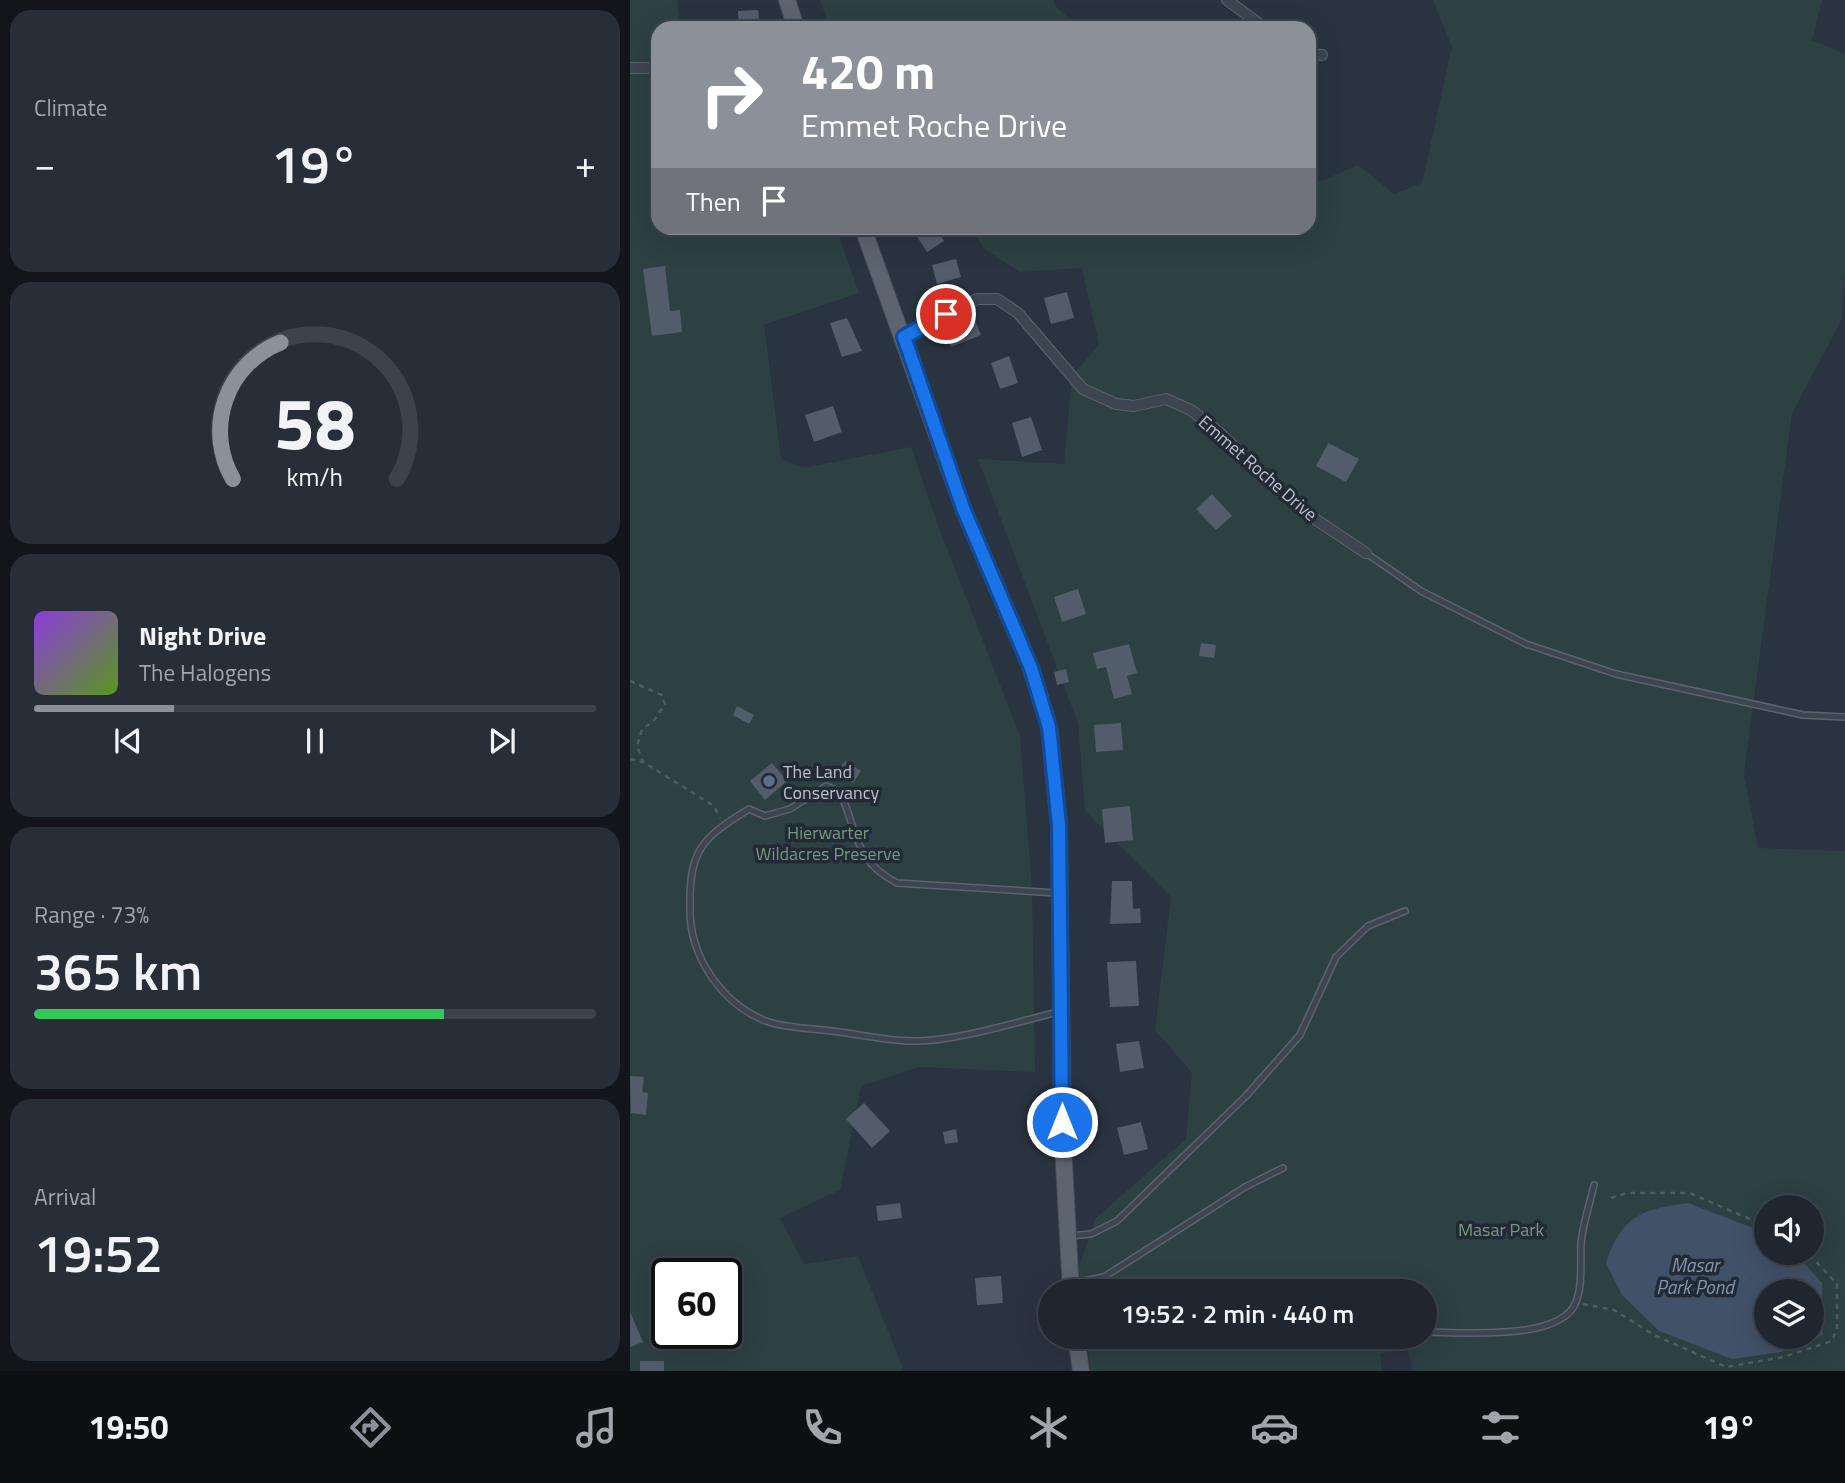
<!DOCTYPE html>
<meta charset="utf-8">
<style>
:root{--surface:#202630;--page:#282e38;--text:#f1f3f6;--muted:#a2a5ab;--line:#3d434c;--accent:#8c9099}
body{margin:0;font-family:"Titillium Web",sans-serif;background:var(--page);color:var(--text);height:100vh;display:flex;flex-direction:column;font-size:26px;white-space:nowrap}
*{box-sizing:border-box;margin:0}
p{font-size:23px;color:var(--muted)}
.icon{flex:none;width:38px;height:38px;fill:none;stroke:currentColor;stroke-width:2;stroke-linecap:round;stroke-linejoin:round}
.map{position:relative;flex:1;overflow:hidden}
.side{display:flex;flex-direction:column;gap:10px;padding:10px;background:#12151a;width:630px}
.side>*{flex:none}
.guide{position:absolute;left:21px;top:21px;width:665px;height:214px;border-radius:21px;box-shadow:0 7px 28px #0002,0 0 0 2px var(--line);background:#8c9099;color:#fff;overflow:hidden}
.fabs{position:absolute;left:1124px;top:1195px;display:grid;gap:14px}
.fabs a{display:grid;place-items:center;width:70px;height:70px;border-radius:50%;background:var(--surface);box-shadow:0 7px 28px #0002,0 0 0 2px var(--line);font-size:35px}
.speed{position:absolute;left:21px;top:1258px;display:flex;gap:14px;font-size:35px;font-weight:700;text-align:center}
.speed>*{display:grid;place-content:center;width:91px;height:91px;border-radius:50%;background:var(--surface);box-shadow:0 7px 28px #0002,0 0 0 2px var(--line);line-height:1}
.speed .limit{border:4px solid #111;border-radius:10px;background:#fff;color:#111}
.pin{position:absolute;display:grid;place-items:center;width:60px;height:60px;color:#fff;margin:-30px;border:4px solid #fff;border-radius:50%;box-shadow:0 2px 7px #0007}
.me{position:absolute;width:77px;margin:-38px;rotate:0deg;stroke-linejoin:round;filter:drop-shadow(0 0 5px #0008)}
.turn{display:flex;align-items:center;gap:24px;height:147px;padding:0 35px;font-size:32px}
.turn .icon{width:91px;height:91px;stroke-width:2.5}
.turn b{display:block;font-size:49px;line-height:60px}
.then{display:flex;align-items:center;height:66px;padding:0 35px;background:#0003;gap:14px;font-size:26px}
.big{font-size:52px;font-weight:600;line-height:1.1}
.side .tile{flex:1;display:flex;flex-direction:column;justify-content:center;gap:10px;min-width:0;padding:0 24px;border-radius:21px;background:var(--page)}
.side .dial{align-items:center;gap:0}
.dial svg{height:182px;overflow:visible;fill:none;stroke:var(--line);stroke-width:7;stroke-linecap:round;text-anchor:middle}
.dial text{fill:var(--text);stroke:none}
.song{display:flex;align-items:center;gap:21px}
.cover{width:84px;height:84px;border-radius:10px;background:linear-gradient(135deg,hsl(270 70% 55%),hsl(90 70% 35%))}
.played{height:7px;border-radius:4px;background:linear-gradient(90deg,var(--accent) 25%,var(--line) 25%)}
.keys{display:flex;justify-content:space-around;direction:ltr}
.heat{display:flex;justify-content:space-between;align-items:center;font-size:38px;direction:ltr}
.charge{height:10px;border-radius:5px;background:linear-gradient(90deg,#34c759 73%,var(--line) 0)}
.trip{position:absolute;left:408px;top:1279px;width:399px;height:70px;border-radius:35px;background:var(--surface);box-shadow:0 7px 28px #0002,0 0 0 2px var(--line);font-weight:600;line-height:70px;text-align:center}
.tabs{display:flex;height:112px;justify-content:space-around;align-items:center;background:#0d0f13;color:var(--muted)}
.tabs .icon{width:49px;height:49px}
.tabs .current{color:var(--accent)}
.tabs b{font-size:32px;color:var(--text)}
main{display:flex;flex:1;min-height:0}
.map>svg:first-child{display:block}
.green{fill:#2d4142;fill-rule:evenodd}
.water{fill:#415167;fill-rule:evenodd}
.building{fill:#535c6b}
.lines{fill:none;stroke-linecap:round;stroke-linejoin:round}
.service-casing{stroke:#5b636d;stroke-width:8}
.minor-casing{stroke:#5b636d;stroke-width:12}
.primary-casing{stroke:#474e59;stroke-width:18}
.path{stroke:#4c5d60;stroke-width:2.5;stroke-dasharray:5 5;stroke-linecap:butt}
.service{stroke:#3d4550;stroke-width:5}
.minor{stroke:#3d4550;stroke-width:10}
.primary{stroke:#5c6470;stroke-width:16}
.route-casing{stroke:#114b97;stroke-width:18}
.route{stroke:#1a73e8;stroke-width:12}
.service-dot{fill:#5c6f8a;stroke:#222a36;stroke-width:2.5}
.labels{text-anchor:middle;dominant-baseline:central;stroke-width:7;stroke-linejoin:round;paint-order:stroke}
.street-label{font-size:18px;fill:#bac1ca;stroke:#222a36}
.poi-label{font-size:18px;fill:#bac1ca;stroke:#222a36;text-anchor:start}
.park-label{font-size:18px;fill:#74997c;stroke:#222a36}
.water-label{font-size:19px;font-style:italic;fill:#8597ae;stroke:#222a36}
</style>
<main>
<section class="side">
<div class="tile"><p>Climate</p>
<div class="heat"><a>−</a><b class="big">19°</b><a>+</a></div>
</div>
<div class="tile dial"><svg viewBox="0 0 100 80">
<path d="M14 69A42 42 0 1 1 86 69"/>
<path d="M14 69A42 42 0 0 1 35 9" stroke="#8c9099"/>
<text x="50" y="56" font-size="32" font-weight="700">58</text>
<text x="50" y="72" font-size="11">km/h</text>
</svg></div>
<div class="tile">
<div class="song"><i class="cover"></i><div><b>Night Drive</b><p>The Halogens</p></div></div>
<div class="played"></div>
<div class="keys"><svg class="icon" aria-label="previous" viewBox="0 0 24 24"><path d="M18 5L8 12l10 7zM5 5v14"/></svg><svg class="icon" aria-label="pause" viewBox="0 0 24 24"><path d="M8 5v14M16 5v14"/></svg><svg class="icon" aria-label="next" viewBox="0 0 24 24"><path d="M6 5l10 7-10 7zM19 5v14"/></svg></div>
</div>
<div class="tile"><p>Range · 73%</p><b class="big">365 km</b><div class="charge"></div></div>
<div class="tile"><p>Arrival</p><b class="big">19:52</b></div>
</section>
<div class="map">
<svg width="1215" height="1371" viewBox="0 0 1215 1371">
<rect width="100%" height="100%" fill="#2a3340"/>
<g class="green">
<path d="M0 0H47L50 28H28V228H206L229 293 134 325 151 459 173 468 281 447 309 528 390 736 402 888 405 1072 289 1067 231 1086 210 1190 150 1218 174 1264 228 1256 274 1371H0ZM37 1274H96V1334H37Z"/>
<path d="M190 0H423L426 7 451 28H200Z"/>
<path d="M803 0H1192L1182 40 1215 54V271L1212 319 1162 413 1114 774 1128 848 1215 851V1371H782L778 1350 750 1353 752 1371H461L456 1337H794V1292L450 1291 447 1272 466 1218 556 1139 562 1073 525 1030 541 897 455 811 448 723 348 459 434 464 442 376 469 344 452 268 390 272 354 249 342 228H679V186L728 165 764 194 792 183 822 47ZM1136 1208H1181V1253H1136ZM1136 1292H1181V1337H1136Z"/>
</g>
<path class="water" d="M1058 1203 1136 1233V1253H1165L1192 1283 1193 1335 1151 1352 1102 1359 1029 1331 992 1295 976 1263C993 1215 1010 1210 1058 1203ZM1136 1292H1181V1337H1136Z"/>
<g class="building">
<path d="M128 10 130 28H109L108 11Z"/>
<path d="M292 228H306L314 241 297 252 284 232Z"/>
<path d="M326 259 331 277 307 284 302 265Z"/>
<path d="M35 266 40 311 50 310 52 332 22 336 13 269Z"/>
<path d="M437 292 444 318 421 324 414 298Z"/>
<path d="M217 318 232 351 212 357 200 323Z"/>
<path d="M345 320 351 335 321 347 315 332Z"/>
<path d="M379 356 388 383 370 389 361 363Z"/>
<path d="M203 406 212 432 184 442 175 415Z"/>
<path d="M401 417 412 450 392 457 382 423Z"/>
<path d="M698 443 729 459 716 482 686 466Z"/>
<path d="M582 494 602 516 586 530 566 509Z"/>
<path d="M448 589 456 614 432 622 424 597Z"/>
<path d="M571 643 586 645 584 658 569 656Z"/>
<path d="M499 644 507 673 497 676 502 694 484 699 476 667 467 669 463 653Z"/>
<path d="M436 669 439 682 427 685 424 672Z"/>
<path d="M107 706 124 715 119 724 103 715Z"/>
<path d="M491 723 493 750 466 752 464 725Z"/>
<path d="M215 761 231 771 223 783 207 773Z"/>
<path d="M142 763 157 781 135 800 120 781Z"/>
<path d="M500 806 503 840 475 843 472 809Z"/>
<path d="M482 881H502L503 909 510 908 511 923 480 924Z"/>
<path d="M506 961 509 1006 480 1007 477 962Z"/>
<path d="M509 1041 514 1068 490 1072 486 1044Z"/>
<path d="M0 1076 14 1077 12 1092 18 1093 16 1115 1 1113Z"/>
<path d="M234 1103 260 1131 242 1148 216 1119Z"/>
<path d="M511 1122 518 1149 494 1155 487 1128Z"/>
<path d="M326 1129 328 1142 315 1144 313 1132Z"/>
<path d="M270 1203 272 1218 248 1221 246 1206Z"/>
<path d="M371 1276 373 1303 347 1305 345 1278Z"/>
<path d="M0 1312 13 1342 0 1347Z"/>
<rect x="10" y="1361" width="24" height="10"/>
</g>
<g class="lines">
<g class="service-casing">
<g id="service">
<path d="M736 553 791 591 896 644 986 674 1173 715 1215 717"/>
<path d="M427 893 267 883C223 860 229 834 210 792L196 786 160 809 135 816 119 809C70 839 59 851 60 910 60 957 92 1004 136 1021 157 1029 186 1028 209 1032 240 1036 273 1044 304 1040 346 1035 388 1022 428 1012"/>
<path d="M440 1236 461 1234 487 1221 616 1096 670 1035 706 957 738 926 775 911"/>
<path d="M474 1277 615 1187 653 1168"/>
<path d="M445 1287 453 1281 474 1277 484 1292"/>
<path d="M794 1332C830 1332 931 1342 946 1302 953 1284 950 1261 951 1243 953 1223 960 1203 964 1185"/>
<path d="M447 1338 462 1337"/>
</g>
</g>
<g class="minor-casing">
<g id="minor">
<path d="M597 0 635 28"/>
<path d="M679 54 692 55"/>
<path d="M0 68H28"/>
<path d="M274 337 347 299H367L388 313 453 389 486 404 504 406 536 399 561 410 592 435 667 507 736 553"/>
</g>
</g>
<g class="primary-casing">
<g id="primary">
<path d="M157 0 166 28"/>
<path d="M233 228 333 508 401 668 419 727 429 825 433 1145 441 1292"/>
<path d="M446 1337 451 1371"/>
</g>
</g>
<g class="path">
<path d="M0 681 32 695 35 704 23 722 12 729 7 746 13 762 84 806 90 818"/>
<path d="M0 759 13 762"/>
<path d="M981 1198 997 1193H1060L1136 1226"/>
<path d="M953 1304 984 1310 1024 1335 1096 1367 1153 1357 1202 1341 1207 1329V1284L1178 1253"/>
</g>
<use href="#service" class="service"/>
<use href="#minor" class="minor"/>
<use href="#primary" class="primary"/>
</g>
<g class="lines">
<g class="route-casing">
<path id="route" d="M316 314 274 337 333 508 401 668 419 727 429 825 432 1122"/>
</g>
<use href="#route" class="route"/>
</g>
<circle class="service-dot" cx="139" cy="781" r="7"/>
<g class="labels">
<g class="street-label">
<text transform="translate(628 468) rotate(41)">Emmet Roche Drive</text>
</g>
<g class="poi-label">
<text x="153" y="771">The Land<tspan x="153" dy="21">Conservancy</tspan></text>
</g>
<g class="park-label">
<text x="198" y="832">Hierwarter<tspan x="198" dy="21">Wildacres Preserve</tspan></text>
<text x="871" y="1229">Masar Park</text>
</g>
<g class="water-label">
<text x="1065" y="1264">Masar<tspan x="1065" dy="22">Park Pond</tspan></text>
</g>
</g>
</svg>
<div class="fabs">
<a><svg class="icon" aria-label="sound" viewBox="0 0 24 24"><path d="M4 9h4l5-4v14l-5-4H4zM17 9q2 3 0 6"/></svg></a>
<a><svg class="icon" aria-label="layers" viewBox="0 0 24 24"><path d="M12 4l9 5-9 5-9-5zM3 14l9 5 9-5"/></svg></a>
</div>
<div class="speed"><div class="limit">60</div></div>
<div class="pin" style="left:316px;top:314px;background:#d93025"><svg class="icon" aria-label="arrive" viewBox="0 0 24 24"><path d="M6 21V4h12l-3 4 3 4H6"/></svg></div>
<svg class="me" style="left:432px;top:1122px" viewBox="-20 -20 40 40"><circle r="17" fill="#1a73e8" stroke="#fff" stroke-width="3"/><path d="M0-11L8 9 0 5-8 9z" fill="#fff"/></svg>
<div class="trip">19:52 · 2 min · 440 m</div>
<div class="guide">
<div class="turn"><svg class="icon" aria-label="right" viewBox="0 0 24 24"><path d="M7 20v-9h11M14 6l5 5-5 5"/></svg><div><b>420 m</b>Emmet Roche Drive</div></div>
<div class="then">Then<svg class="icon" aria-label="arrive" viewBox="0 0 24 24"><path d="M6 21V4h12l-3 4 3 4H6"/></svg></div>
</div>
</div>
</main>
<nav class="tabs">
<b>19:50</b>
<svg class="icon current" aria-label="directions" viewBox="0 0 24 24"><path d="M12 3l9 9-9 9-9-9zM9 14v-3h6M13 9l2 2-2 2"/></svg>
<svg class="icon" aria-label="music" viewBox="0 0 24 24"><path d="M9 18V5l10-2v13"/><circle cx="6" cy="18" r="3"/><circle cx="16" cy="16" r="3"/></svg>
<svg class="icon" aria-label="phone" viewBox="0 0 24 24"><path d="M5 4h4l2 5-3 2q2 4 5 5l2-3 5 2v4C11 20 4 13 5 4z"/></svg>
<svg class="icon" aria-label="climate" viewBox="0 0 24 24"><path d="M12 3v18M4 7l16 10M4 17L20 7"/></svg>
<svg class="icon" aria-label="car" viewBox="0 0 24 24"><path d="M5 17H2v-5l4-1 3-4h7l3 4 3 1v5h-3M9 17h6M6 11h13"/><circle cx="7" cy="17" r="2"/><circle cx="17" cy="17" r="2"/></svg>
<svg class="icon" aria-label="filters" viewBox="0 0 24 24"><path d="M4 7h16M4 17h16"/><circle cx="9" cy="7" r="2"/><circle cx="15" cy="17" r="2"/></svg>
<b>19°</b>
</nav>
